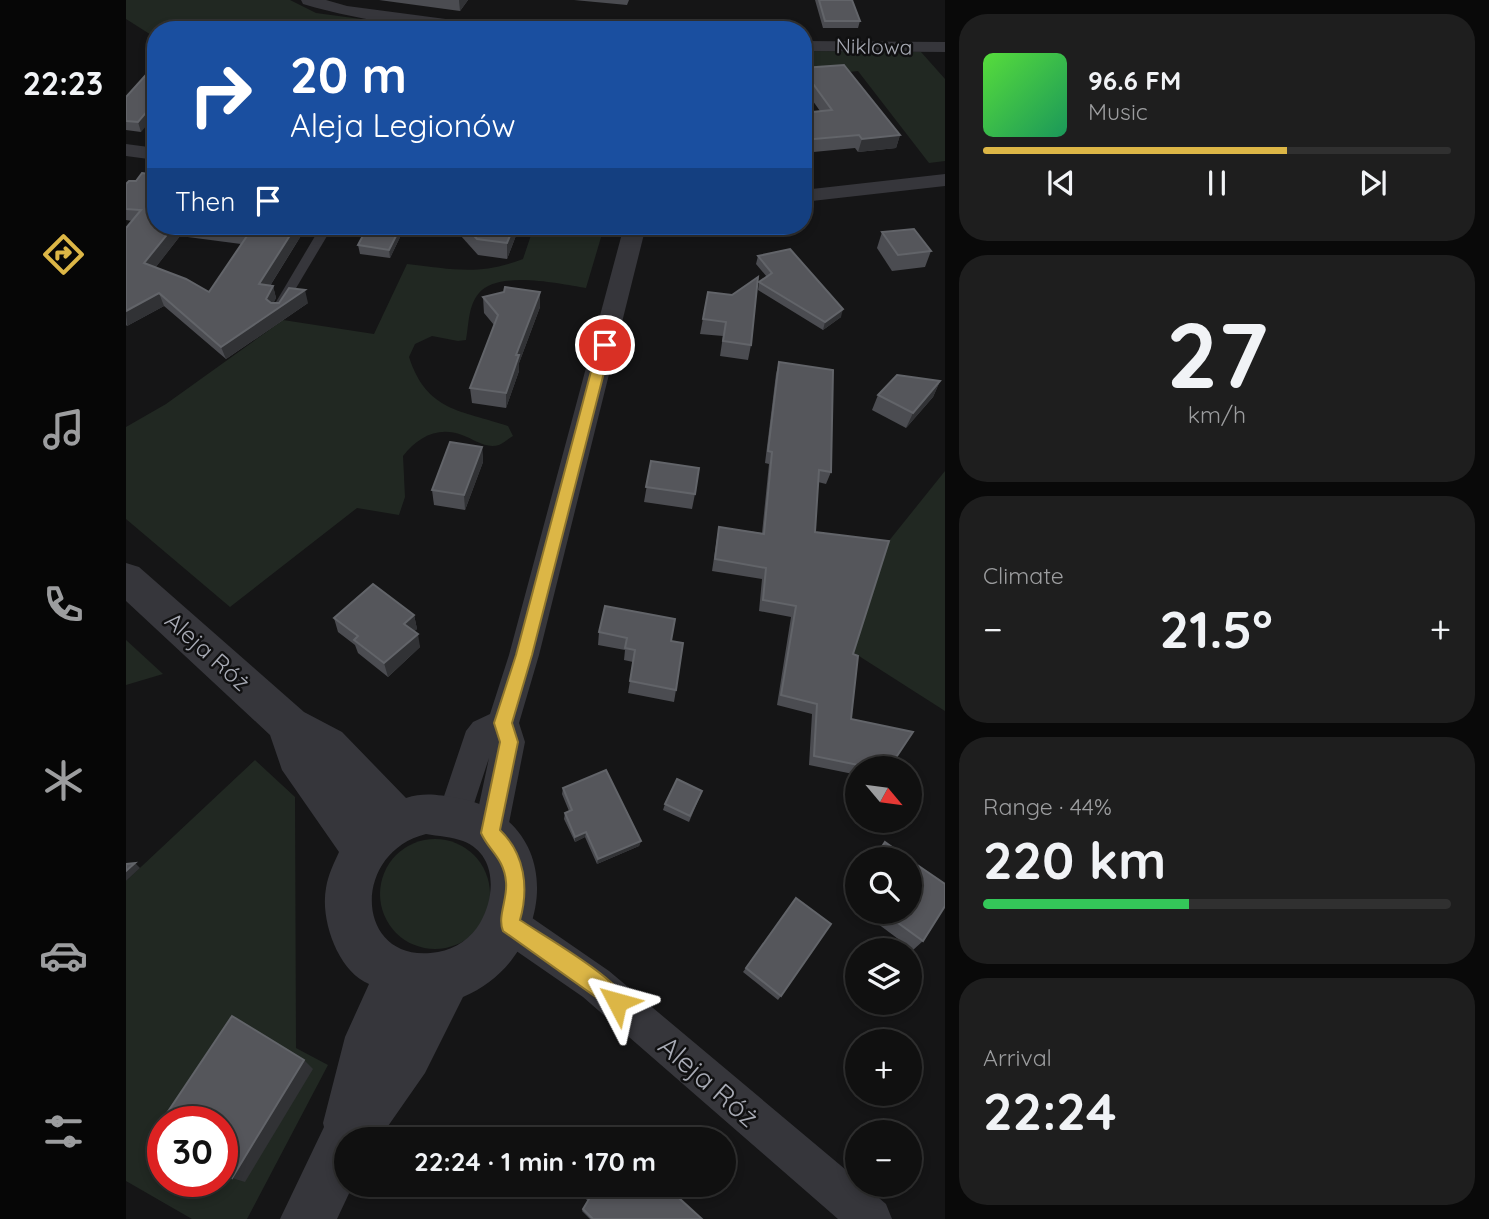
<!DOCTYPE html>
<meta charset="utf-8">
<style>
:root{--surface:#101010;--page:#1e1e1e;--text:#f1f3f6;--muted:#9c9d9f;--line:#303030;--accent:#dcb646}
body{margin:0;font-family:Quicksand,sans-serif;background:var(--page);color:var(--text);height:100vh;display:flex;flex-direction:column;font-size:26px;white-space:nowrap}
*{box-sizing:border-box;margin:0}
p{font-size:23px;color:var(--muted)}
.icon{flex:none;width:38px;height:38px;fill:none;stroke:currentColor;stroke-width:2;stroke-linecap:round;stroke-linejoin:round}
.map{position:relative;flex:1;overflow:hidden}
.side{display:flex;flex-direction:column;gap:14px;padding:14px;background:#090909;width:544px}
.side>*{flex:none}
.hud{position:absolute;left:21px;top:21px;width:665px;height:214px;border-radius:28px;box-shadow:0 4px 10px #0003,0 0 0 2px var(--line);background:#1a4fa0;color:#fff;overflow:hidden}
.needle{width:46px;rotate:119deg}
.buttons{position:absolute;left:719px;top:756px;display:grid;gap:14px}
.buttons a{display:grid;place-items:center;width:77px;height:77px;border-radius:50%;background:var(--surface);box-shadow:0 4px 10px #0003,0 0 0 2px var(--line);font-size:35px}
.speed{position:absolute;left:21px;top:1106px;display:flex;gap:14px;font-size:35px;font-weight:700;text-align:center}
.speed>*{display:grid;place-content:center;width:91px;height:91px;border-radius:50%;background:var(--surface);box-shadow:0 4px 10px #0003,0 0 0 2px var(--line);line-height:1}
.speed .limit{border:10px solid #d22;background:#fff;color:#111}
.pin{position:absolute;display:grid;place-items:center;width:60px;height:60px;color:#fff;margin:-30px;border:4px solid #fff;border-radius:50%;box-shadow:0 2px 7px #0007}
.me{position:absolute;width:77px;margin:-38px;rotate:309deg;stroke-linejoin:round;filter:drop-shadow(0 0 5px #0008)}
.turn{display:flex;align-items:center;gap:24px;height:147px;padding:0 28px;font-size:32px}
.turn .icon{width:91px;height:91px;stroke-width:2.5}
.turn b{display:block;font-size:49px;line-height:60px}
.then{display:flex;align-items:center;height:66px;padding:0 28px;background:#0003;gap:14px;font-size:26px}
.big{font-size:52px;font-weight:700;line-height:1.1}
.side .tile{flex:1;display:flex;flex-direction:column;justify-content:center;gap:10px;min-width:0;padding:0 24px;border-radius:28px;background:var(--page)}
.side .dial{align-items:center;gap:0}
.dial b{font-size:91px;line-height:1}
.song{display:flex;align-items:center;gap:21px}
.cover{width:84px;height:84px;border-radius:10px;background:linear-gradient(135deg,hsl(110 70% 55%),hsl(150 70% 35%))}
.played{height:7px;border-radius:4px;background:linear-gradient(90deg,var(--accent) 65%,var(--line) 65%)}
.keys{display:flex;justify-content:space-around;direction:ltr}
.heat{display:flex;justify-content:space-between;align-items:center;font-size:38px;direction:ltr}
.charge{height:10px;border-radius:5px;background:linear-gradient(90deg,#34c759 44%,var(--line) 0)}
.trip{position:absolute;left:208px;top:1127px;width:402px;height:70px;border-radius:35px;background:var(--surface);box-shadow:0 4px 10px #0003,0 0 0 2px var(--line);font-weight:700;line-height:70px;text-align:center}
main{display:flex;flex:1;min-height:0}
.dock{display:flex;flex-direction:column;width:126px;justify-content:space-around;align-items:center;background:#060606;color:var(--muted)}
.dock .icon{width:49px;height:49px}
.dock .active{color:var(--accent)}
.dock b{font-size:32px;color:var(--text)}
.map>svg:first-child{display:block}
.green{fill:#212822;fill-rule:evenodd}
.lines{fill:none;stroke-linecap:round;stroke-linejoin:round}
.service{fill:#36363b;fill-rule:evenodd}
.minor{fill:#36363b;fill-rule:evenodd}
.tertiary{fill:#36363b;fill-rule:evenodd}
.wall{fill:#4b4c51;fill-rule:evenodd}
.shaded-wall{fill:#313235}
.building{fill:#55565b;stroke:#626469;stroke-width:2}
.route{fill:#dcb646;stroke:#8f762e;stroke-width:2}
.labels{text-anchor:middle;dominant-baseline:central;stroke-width:5;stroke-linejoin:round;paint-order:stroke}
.far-street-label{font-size:21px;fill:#a8abb5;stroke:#101011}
.street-label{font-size:24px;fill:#a8abb5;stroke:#101011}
.near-street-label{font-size:28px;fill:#a8abb5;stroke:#101011}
</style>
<main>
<nav class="dock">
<b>22:23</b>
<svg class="icon active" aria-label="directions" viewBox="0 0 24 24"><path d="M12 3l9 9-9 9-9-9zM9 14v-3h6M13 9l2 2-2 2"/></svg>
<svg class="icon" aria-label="music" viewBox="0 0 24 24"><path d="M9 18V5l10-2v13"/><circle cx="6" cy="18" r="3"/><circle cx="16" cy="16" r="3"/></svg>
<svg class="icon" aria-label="phone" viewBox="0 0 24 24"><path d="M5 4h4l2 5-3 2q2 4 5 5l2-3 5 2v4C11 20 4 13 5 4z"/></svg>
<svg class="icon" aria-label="climate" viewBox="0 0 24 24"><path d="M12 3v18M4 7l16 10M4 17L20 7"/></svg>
<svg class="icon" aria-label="car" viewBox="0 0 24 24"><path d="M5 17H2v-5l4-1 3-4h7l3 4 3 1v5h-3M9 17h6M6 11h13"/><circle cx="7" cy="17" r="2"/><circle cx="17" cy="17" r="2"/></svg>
<svg class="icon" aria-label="filters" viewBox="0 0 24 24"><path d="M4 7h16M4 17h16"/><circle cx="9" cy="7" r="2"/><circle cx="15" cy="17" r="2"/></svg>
</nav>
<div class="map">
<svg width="819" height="1219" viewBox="0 0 819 1219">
<rect width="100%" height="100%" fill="#151516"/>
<g class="green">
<path d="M0 0H164L190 13 317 30H30V38L0 19Z"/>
<path d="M677 51 795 52 819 79V161L803 163 732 71 677 77Z"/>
<path d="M408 226H462L476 234 460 288C434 284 372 270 353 293 342 306 343 324 340 340L332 341 306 336 289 344 283 357C301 412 335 410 382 426L387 436C383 438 378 443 373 445 359 449 348 439 336 435 312 426 292 437 277 456L279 497 273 515 231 508 104 607 0 519V427L40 404 157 320 248 334 281 264C326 269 353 276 397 259Z"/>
<path d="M819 471V711L722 649 754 552Z"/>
<path d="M0 640 37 674 0 685Z"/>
<path d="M129 760 169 797 170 1048 202 1065 121 1219H66L0 1181V881ZM37 1122H96V1181H37Z"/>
<circle cx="309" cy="894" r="55"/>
</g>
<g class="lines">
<path class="service" d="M195 226H207L157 310H149L147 307Z"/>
<g class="minor">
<path d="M175 0H200L221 6 365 25 373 30C307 30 241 23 177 4Z"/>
<path d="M677 41 819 42V52L677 51Z"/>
<path d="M0 144 30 148V160L0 156Z"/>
<path d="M819 174V186L677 202V190Z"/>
<path d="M498 226H520L413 655 393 723 399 742 381 833 376 845 364 849 352 845 347 833 363 758 341 825 329 830 317 825 312 814 340 731 347 722 364 714 383 655Z"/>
<path d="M383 906 396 911 483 971 732 1180V1185H738L760 1204 766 1219H712L457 997 370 937 365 924 370 911Z"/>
</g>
<path class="tertiary" d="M0 563 13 567 178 712 216 732 280 798C299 792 312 795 332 798 444 819 429 959 337 997L299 1073 253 1139H220V1185H227L211 1219H154L198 1127 197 1123 219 1037 243 984C212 971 194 920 200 888 202 875 208 863 213 852L156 770 144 735 0 601ZM300 834C312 836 326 837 337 841 371 854 370 896 354 923 345 938 330 949 312 952 229 967 223 853 300 834Z"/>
</g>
<g class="wall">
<path d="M253 0H342L334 11Z"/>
<path d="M448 0H503L501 5Z"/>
<path d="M689 0H726L734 21 732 28H697Z"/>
<path d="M27 67 15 132 0 130V97Z"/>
<path d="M677 70 774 135 770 148 732 152 729 148 677 153V113L694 111 677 87Z"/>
<path d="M0 184 30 226H181L144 286H147L150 298 147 303H182L100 359 38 306 1 326 0 325V228L6 221 0 220ZM54 236 115 244 83 292 29 268Z"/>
<path d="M326 226H391V233L381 259 352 255Z"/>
<path d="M756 232 805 251 799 267 766 271 751 248Z"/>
<path d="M276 233 264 258 234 254 232 245Z"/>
<path d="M632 256 715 317 697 330 632 290 633 282 641 277 630 264Z"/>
<path d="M582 292 625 345 622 360 594 356 597 336 574 334Z"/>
<path d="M357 297 414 307 393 363V371L380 408 346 403 344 388 368 325 358 313Z"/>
<path d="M653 362 705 472 700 484 692 482 689 532 727 654 725 719 763 768H732V775L683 765 686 714 651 705 665 617 633 611 636 579 586 571 591 538 593 527 636 533 643 464 639 463 650 374Z"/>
<path d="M814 381 807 397 780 428 746 410 752 395Z"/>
<path d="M356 447 357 462 339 510 308 505 306 490Z"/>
<path d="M525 461 569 494 566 509 518 502Z"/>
<path d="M288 615 291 629 288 631 294 647 262 677 232 653 229 645 212 632 208 618Z"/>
<path d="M473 632 545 641 550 690 548 702 502 693 507 662 498 660 499 650 472 645Z"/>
<path d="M437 788 515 841 513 846 471 864 459 837 449 842 438 819 439 813 443 811 436 794Z"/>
<path d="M576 791 563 822 537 810 539 804Z"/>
<path d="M732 882V903L727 889Z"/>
<path d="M670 898 655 996 652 1000 617 972Z"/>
<path d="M736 912H784L797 941 787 950Z"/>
<path d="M445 1185H553V1198L576 1219H464L456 1211 462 1201Z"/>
</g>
<g class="shaded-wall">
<path d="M333 0H342L334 11 333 1Z"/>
<path d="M30 101V115L15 132 12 122Z"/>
<path d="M774 135 770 148 732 152 736 139Z"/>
<path d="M48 226H51L54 236 23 276 18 263Z"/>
<path d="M170 226H181L137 297 133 284Z"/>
<path d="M275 226 276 233 264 258 263 250Z"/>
<path d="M388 226H391V233L381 259V243Z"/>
<path d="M147 286 150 298 144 311 140 299Z"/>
<path d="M179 290 182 303 100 359 95 347Z"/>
<path d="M414 292V307L393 363V371L380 408V393L390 355Z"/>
<path d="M33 293 38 306 1 326 0 311Z"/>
<path d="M717 309 715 317 697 330 699 322Z"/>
<path d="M814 381 807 397 780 428 787 413Z"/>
<path d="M356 447 357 462 339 510 338 495Z"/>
<path d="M288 615 291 629 281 638 278 624Z"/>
<path d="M292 634 294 647 262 677 258 663Z"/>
<path d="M460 832 459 837 449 842V837Z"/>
<path d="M515 841 513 846 471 864 472 859Z"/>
<path d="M9 863 14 868 0 881V871Z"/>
<path d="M178 1060 187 1069 119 1182 106 1178Z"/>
</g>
<g class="building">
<path d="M693 0H726L734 21H699Z"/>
<path d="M718 65 774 135 736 139 733 135 677 140V113L706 110 677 70V68Z"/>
<path d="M27 67H30V101L12 122 0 121V97Z"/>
<path d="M16 173 30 175V226H48L18 263 60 279 83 292 123 233 67 226H170L133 284 147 286 140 299 145 303H153L163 288 179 290 95 347 33 293 0 311V228L15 210 0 209V184L3 181H10Z"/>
<path d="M242 226H275L263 250 232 245Z"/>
<path d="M339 226H388L381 243 351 239Z"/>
<path d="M788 229 805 251 772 255 756 232Z"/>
<path d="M664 249 717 309 699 322 633 282 646 273 632 256Z"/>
<path d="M632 277 625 345 597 341 600 322 577 319 582 292 606 295Z"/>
<path d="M379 287 414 292 390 355H393L380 393 344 388 372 315 357 297 378 292Z"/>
<path d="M653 362 707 370 705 472 693 470 689 532 763 541 727 654 732 656 725 719 787 732 763 768H747L688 756 691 704 655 695 670 606 637 600 640 568 589 559 593 527 638 534 646 452 642 451Z"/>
<path d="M771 375 814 381 787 413 752 395Z"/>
<path d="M324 442 356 447 338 495 306 490Z"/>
<path d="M525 461 573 468 569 494 520 487Z"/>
<path d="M247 584 288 615 278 624 292 634 258 663 228 640 232 636 208 618Z"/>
<path d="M479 606 549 619 545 641 557 643 550 690 504 681 509 650 499 648 501 638 473 632Z"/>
<path d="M480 770 515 841 472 859 460 832 449 837 439 813 446 810 437 788Z"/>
<path d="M551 779 576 791 564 816 539 804Z"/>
<path d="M759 842 783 859H748Z"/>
<path d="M784 860 819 884V906L797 941 757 912H784Z"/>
<path d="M9 863 0 871V864Z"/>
<path d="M670 898 705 924 655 996 620 968Z"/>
<path d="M106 1016 178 1060 106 1178 96 1171V1122H37V1132L31 1128Z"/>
<path d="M473 1132 481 1139H469Z"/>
<path d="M449 1185H553L559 1190 553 1198 576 1219H467L457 1209 463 1199Z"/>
</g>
<path class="route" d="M479 340 485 345 406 655 386 723 392 742 374 830C399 854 403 888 394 920 418 936 492 978 501 1002L498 1009 491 1012 377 931C371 917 382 898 380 882 378 858 363 851 355 833L374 742 368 723 390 655 472 345Z"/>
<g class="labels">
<g class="far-street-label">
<text transform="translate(748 46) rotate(1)">Niklowa</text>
</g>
<g class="street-label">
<text transform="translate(82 651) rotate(42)">Aleja Róż</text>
</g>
<g class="near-street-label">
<text transform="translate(583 1081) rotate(41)">Aleja Róż</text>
</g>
</g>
</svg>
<div class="buttons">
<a><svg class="needle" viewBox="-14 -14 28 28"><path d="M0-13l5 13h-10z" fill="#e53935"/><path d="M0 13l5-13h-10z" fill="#9c9d9f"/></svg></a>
<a><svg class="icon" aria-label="search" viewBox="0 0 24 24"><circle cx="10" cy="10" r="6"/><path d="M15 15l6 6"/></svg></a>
<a><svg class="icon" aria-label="layers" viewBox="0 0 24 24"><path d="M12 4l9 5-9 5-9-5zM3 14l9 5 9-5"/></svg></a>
<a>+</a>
<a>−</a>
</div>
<div class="speed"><div class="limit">30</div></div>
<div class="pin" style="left:479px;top:345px;background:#d93025"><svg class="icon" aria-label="arrive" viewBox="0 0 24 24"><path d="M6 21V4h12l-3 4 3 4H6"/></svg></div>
<svg class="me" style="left:491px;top:1002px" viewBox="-20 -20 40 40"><path d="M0-17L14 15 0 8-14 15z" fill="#dcb646" stroke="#fff" stroke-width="4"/></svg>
<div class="trip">22:24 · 1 min · 170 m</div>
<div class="hud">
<div class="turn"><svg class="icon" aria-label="right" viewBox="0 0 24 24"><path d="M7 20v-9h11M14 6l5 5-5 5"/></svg><div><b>20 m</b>Aleja Legionów</div></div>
<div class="then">Then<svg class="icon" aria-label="arrive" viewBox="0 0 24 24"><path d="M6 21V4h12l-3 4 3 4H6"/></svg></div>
</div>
</div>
<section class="side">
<div class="tile">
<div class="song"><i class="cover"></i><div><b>96.6 FM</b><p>Music</p></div></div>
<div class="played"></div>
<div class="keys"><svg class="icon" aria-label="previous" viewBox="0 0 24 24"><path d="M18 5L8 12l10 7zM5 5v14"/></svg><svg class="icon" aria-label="pause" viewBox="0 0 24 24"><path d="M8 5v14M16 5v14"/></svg><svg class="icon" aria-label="next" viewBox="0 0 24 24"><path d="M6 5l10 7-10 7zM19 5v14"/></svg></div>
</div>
<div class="tile dial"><b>27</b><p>km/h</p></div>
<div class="tile"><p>Climate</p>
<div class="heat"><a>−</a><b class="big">21.5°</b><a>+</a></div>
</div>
<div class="tile"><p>Range · 44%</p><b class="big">220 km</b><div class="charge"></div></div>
<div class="tile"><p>Arrival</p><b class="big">22:24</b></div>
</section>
</main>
